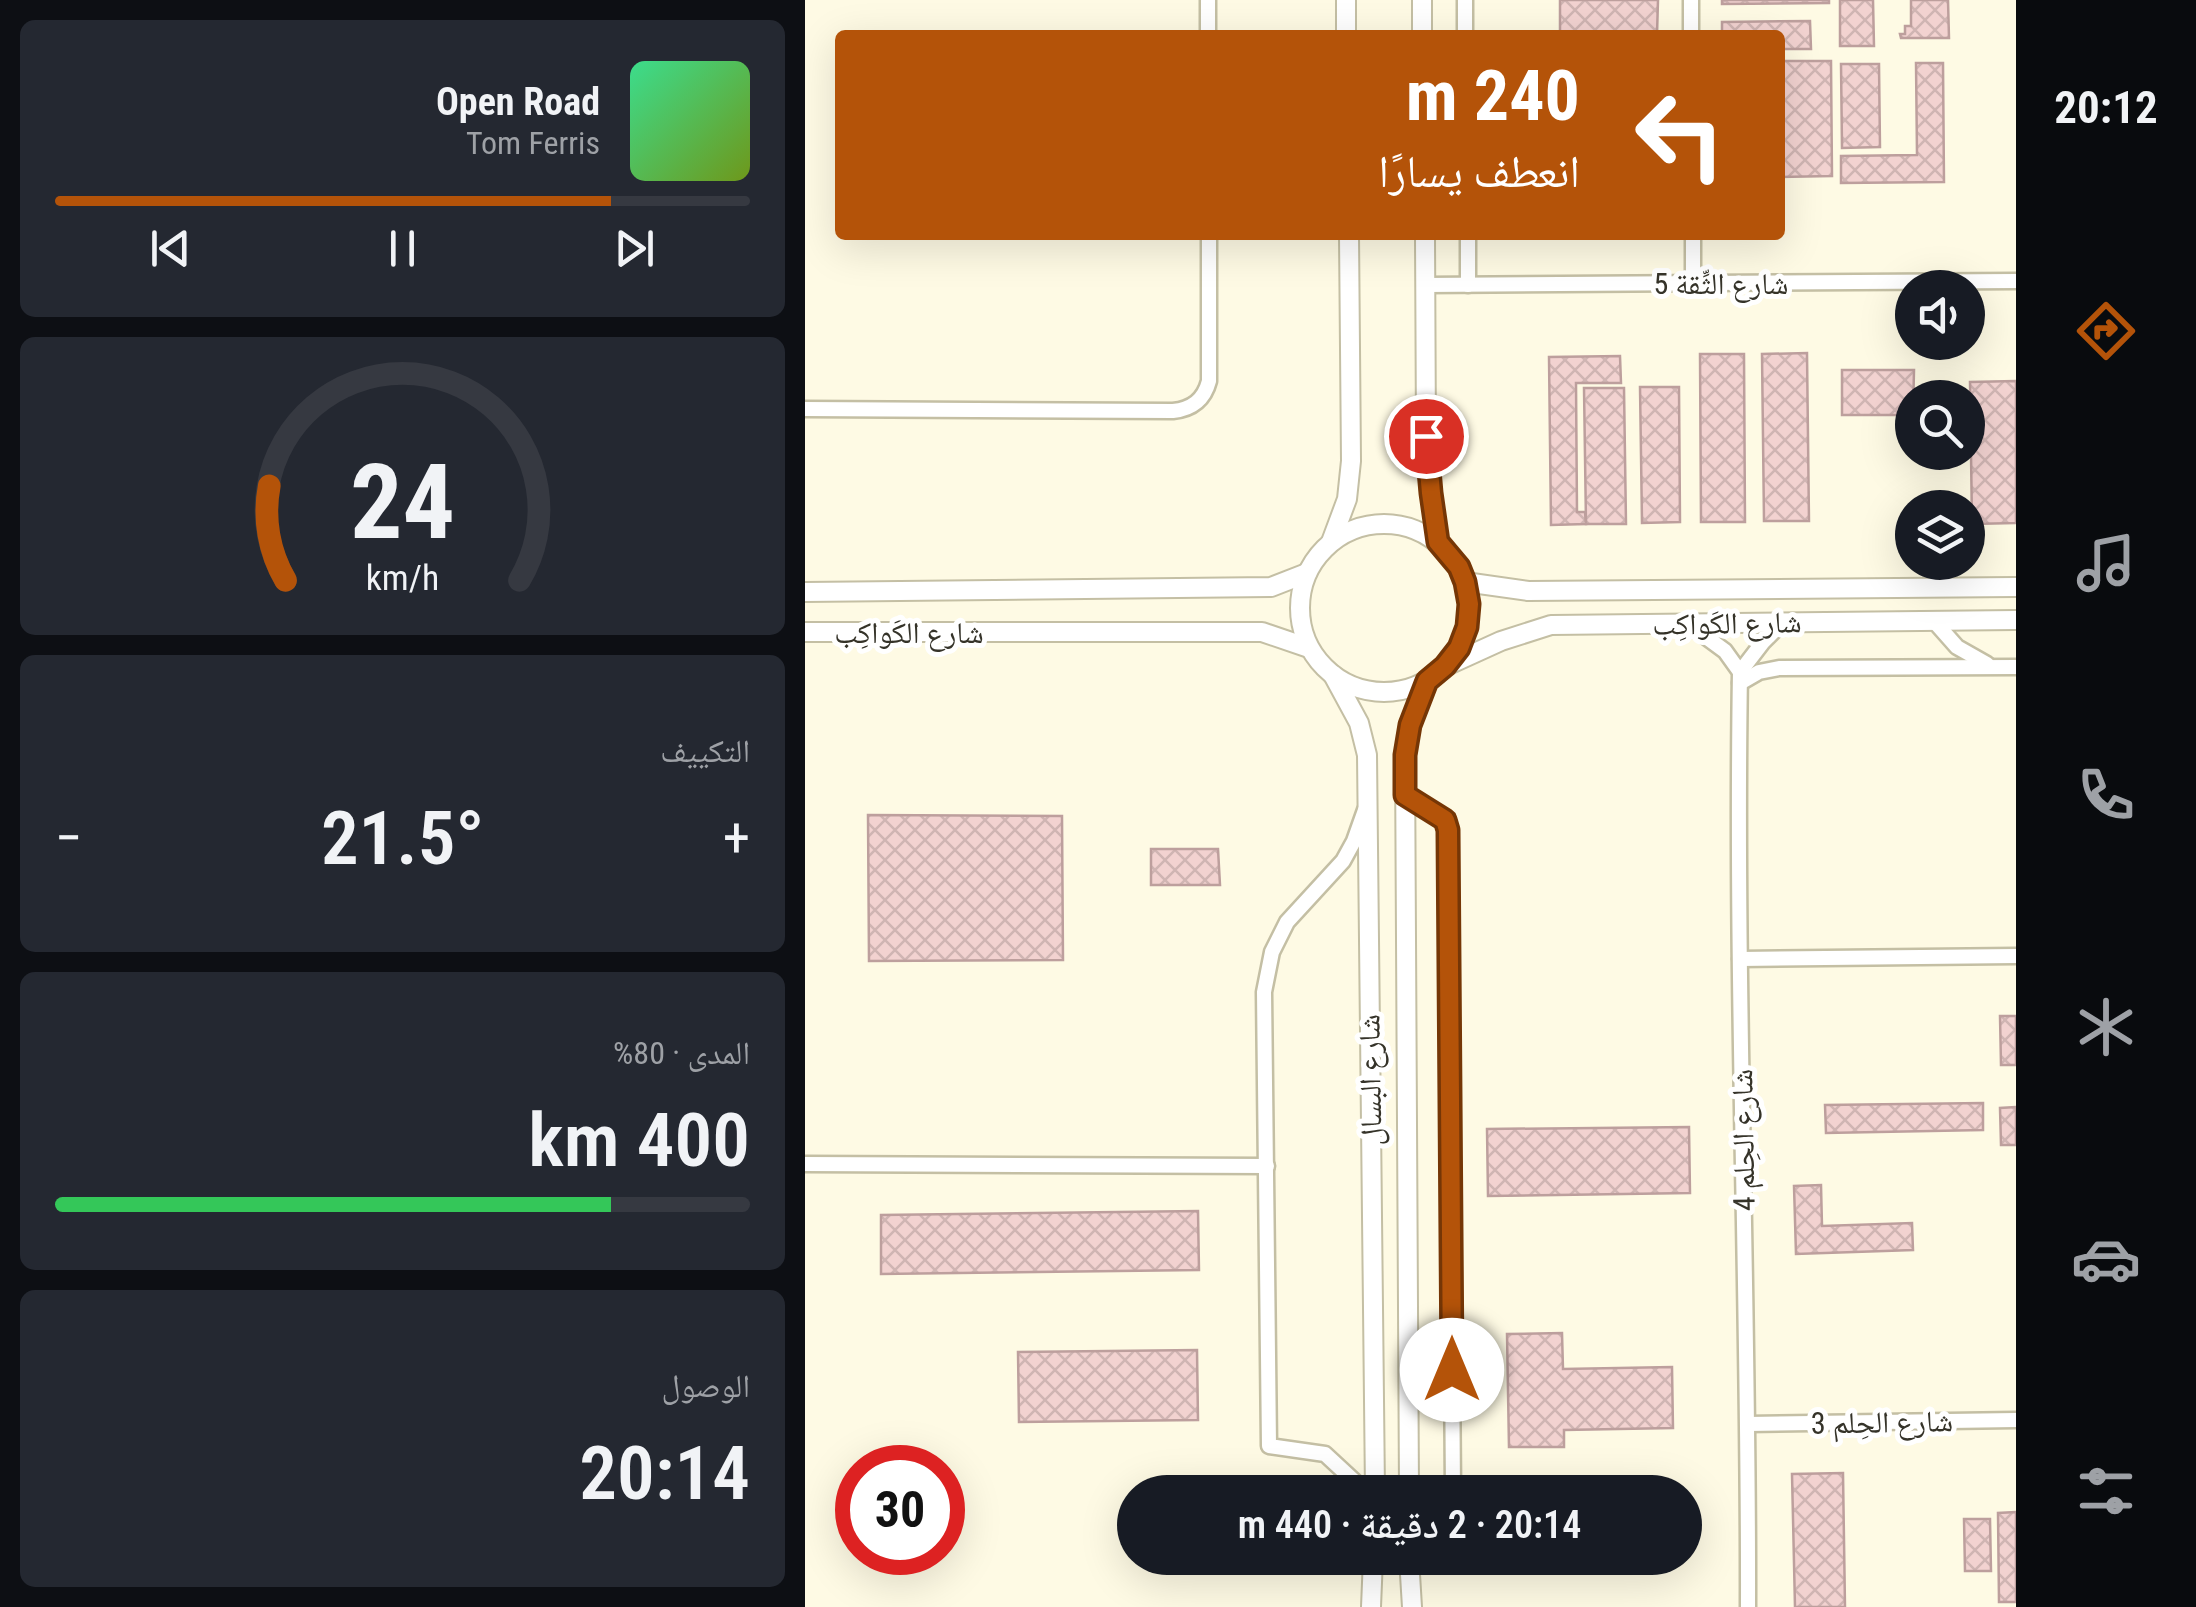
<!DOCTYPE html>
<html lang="ar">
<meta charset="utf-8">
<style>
:root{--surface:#171b24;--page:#242831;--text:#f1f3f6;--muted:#9ea1a6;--line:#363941;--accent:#b45309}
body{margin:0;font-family:"Roboto Condensed","Noto Naskh Arabic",sans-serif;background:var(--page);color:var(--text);direction:rtl;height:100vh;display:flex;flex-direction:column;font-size:38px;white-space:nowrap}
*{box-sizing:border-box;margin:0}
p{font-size:32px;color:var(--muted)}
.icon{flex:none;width:55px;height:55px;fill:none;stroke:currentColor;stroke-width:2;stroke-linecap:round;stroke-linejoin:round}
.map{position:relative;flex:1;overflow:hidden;direction:ltr}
.side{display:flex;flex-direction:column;gap:20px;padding:20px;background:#0d0f14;width:805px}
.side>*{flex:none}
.hud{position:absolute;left:30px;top:30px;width:950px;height:210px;border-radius:10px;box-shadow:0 10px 40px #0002;direction:rtl;background:#b45309;color:#fff;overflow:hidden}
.tools{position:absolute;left:1090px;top:270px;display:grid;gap:20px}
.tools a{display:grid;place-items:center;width:90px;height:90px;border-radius:50%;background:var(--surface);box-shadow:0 10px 40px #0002;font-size:50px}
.speed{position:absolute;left:30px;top:1445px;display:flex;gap:20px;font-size:50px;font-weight:700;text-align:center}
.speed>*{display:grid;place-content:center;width:130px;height:130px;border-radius:50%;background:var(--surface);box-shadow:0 10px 40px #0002;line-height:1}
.speed .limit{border:15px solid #d22;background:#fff;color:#111}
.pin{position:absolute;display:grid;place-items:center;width:85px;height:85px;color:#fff;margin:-42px;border:5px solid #fff;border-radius:50%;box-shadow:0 2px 10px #0007}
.me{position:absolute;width:110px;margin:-55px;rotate:0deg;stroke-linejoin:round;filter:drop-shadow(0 0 8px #0008)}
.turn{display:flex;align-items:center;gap:35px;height:210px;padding:0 40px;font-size:45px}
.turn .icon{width:130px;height:130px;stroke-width:2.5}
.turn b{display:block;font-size:70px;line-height:85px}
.big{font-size:75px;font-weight:600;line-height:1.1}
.side .card{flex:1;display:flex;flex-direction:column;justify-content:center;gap:15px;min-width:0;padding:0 35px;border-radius:15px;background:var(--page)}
.side .dial{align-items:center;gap:0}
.dial svg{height:260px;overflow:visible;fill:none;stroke:var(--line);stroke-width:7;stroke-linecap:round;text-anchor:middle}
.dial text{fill:var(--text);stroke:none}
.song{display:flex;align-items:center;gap:30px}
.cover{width:120px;height:120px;border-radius:15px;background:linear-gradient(135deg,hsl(150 70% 55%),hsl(80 70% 35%))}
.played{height:10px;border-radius:5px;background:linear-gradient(90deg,var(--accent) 80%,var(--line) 80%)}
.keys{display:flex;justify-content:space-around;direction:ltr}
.heat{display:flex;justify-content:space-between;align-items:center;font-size:55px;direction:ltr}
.charge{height:15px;border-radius:8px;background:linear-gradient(90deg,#34c759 80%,var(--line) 0)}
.trip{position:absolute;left:312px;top:1475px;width:585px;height:100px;border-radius:50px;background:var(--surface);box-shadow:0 10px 40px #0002;font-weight:600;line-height:100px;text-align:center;direction:rtl}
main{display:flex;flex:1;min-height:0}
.tabs{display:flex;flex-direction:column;width:180px;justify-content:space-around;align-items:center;background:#090b0e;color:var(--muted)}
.tabs .icon{width:70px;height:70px}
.tabs .active{color:var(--accent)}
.tabs b{font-size:45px;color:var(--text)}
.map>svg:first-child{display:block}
.building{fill:url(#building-cross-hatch);stroke:#bd9f9d;stroke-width:2.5}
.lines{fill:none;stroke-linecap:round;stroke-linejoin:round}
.minor-casing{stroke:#c4bfa4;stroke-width:19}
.tertiary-casing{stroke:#c4bfa4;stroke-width:22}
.minor{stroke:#fff;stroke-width:14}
.tertiary{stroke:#fff;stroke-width:18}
.route-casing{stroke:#753606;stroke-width:25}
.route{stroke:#b45309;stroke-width:18}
.labels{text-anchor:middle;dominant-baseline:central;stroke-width:10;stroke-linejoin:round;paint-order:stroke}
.street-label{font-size:30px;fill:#353329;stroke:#fff}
</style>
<main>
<nav class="tabs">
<b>20:12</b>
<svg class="icon active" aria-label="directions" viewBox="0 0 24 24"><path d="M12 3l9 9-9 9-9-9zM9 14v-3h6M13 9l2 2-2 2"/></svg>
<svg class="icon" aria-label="music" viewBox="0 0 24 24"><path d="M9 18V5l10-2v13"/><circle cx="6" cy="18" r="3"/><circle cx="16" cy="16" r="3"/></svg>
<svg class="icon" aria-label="phone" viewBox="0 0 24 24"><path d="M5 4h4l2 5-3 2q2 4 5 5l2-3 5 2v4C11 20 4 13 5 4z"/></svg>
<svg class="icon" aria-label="climate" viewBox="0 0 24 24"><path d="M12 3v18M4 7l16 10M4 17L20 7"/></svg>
<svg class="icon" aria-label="car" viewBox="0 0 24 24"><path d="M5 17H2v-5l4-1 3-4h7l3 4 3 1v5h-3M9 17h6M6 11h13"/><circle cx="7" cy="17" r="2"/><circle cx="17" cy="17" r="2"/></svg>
<svg class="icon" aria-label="filters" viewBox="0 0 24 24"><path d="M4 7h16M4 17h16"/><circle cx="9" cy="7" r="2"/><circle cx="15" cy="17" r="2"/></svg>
</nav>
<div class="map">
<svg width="1211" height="1607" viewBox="0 0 1211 1607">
<defs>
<pattern id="building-cross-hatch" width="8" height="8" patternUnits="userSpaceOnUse" patternTransform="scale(2.5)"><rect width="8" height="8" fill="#f2d2d0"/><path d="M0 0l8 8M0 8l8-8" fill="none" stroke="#d0b5b3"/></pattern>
</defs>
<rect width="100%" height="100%" fill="#fefae4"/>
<g class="building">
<path d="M755 0H853L852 35H755Z"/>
<path d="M917 0H1024V3L917 4Z"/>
<path d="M1035 0H1068L1069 46H1035Z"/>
<path d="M1106 0H1143L1144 38H1096L1095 34H1100V26H1106Z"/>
<path d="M1005 21 1006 49H975V35H917V22Z"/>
<path d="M975 61H1026L1027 176 975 177Z"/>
<path d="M1111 63H1138L1139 182 1036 183V156L1112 155Z"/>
<path d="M1036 64H1074L1075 147 1037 148Z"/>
<path d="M1002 353 1004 521H959L957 354Z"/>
<path d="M895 354H939L940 522H896Z"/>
<path d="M815 356 816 383H771L772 512H780L781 524 746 525 744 357Z"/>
<path d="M1037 370H1109L1108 415H1037Z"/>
<path d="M1211 381V523L1167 524 1165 382Z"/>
<path d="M835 387H874L875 522 837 523Z"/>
<path d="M779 388H819L821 524H781Z"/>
<path d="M63 815 257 816 258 960 64 961Z"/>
<path d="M346 849H413L415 885H346Z"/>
<path d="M1195 1016H1211V1065H1196Z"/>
<path d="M1178 1103V1130L1021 1133 1020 1105Z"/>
<path d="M1211 1107V1145H1196L1195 1108Z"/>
<path d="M884 1127 885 1193 683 1196 682 1129Z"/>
<path d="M1016 1185 1017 1226 1107 1223 1108 1250 991 1254 989 1186Z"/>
<path d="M393 1211 394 1270 76 1274V1215Z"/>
<path d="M757 1333 758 1369 867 1367 868 1428 759 1430V1447H704L702 1334Z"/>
<path d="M392 1350 393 1420 214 1422 213 1352Z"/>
<path d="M1038 1473 1040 1607H990L987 1474Z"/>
<path d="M1211 1512V1602H1194L1193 1513Z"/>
<path d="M1159 1519H1185L1186 1571H1160Z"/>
</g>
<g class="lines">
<g class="minor-casing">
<g id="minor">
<path d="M403 0V35"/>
<path d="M660 0V35"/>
<path d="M886 0V35"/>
<path d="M663 235V285"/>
<path d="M888 235V283"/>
<path d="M621 285 1211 281"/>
<path d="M0 409 368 411C387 409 399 400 404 381V235"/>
<path d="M1129 621 1152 647 1182 664"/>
<path d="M882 623 920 651 935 672C930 984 944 1295 943 1607"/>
<path d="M935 672 958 642 978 622"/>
<path d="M935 683 954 672 974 668 1211 667"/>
<path d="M600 795 641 820 643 830 648 1492"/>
<path d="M560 810 549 841 538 861 482 922 467 952 459 992 464 1446 520 1454 561 1492"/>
<path d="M935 959 1211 956"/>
<path d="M0 1164 462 1166"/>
<path d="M943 1424 1211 1420"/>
</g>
</g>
<g class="tertiary-casing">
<g id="tertiary">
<path d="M541 0V35"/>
<path d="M617 0V35"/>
<path d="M620 235 621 436 625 493 633 542"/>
<circle cx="579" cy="608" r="84"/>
<path d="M526 542 542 499 546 461 544 235"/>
<path d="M660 582 723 591 1211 587"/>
<path d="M0 592 466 587 502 573"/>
<path d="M0 632H457L504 648"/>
<path d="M641 666 696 641 746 625 1211 620"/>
<path d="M528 675 554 723 562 755 570 1492"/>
<path d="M604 1492 600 755 605 725 622 681"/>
<path d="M604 1558 607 1607"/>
<path d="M566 1607 568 1558"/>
</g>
</g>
<use href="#minor" class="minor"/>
<use href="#tertiary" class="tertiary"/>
</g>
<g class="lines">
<g class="route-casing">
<path id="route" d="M621 436 626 493 633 542 654 567 660 582 664 604 662 627 654 648 640 666 622 681 605 725 600 755V795L640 820 643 830 647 1370"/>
</g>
<use href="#route" class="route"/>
</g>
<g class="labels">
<g class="street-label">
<text x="916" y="283">شارع الثِّقة 5</text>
<text transform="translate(922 623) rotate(-1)">شارع الكَواكِب</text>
<text x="104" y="632">شارع الكَواكِب</text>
<text transform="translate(565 1080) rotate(-91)">شارع البسال</text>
<text transform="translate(938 1140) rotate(-91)">شارع الحِلم 4</text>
<text transform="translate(1077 1422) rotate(-1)">شارع الحِلم 3</text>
</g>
</g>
</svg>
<div class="tools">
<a><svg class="icon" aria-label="sound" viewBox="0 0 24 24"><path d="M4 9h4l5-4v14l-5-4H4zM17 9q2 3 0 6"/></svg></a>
<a><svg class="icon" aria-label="search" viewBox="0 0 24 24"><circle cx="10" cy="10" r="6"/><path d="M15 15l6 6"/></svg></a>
<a><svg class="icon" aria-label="layers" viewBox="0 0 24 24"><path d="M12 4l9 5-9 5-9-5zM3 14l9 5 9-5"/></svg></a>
</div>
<div class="speed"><div class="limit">30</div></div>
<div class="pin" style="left:621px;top:436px;background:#d93025"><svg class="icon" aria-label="arrive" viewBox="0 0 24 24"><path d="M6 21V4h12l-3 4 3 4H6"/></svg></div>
<svg class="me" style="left:647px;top:1370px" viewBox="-20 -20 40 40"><circle r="19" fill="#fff"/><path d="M0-13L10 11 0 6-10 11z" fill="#b45309"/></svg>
<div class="trip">20:14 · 2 دقيقة · 440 m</div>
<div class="hud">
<div class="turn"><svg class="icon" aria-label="left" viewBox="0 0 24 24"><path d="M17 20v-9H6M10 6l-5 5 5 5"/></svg><div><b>240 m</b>انعطف يسارًا</div></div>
</div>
</div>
<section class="side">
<div class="card">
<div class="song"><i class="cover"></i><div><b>Open Road</b><p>Tom Ferris</p></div></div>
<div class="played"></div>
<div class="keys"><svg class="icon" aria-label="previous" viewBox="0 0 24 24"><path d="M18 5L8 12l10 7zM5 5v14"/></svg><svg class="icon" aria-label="pause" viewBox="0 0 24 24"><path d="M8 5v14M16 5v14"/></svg><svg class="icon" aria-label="next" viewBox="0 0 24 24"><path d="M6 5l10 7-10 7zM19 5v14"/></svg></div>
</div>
<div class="card dial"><svg viewBox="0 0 100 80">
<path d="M14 69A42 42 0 1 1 86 69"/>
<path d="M14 69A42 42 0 0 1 9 40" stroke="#b45309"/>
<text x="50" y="56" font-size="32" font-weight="700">24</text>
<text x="50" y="72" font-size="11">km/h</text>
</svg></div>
<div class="card"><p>التكييف</p>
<div class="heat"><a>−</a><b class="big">21.5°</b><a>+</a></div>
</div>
<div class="card"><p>المدى · 80%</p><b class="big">400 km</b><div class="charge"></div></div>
<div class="card"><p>الوصول</p><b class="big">20:14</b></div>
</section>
</main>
